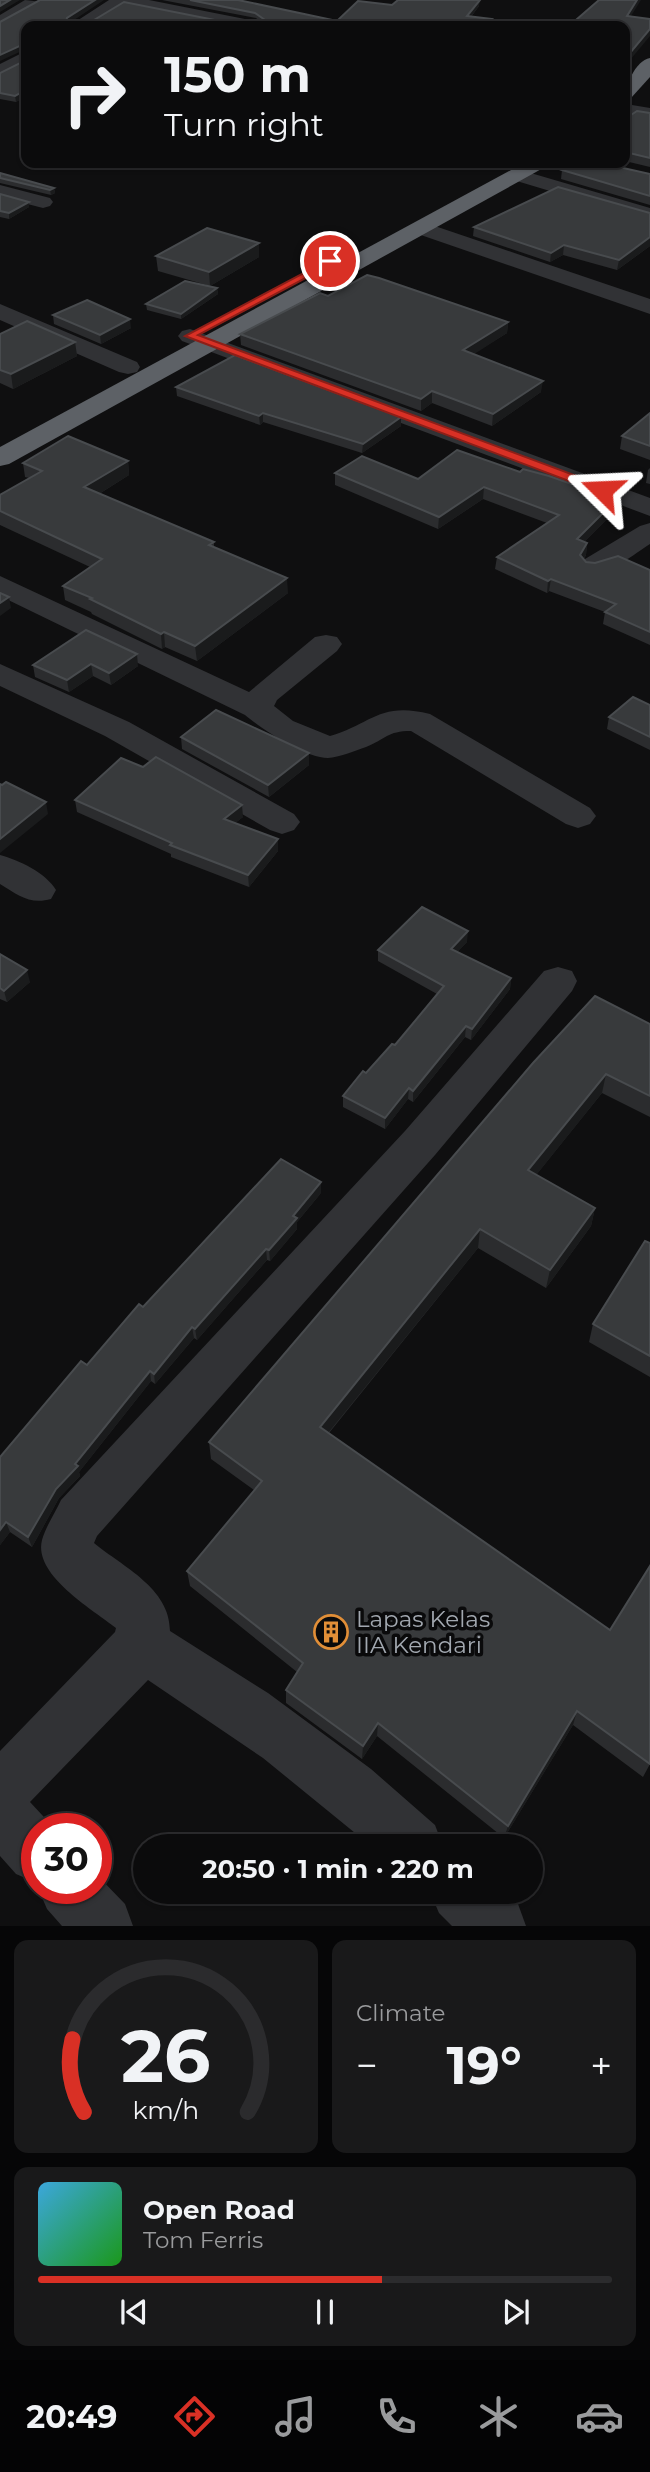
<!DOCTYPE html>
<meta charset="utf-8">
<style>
:root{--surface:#0b0b0c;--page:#19191a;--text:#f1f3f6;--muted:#9a9b9d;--line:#2b2b2d;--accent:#d93025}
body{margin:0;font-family:Montserrat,sans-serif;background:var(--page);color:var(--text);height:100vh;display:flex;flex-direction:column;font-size:26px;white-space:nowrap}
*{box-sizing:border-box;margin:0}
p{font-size:23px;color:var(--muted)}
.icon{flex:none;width:38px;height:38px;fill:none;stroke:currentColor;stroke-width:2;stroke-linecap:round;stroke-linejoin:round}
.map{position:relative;height:1926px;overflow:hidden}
.drawer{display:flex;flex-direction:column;gap:14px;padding:14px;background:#060607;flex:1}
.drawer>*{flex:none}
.guide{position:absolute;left:21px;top:21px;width:609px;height:147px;border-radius:14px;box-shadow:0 2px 5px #0004,0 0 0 2px var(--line);background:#0b0b0c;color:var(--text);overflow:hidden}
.speed{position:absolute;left:21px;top:1813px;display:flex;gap:14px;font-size:35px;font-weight:700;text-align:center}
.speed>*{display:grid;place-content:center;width:91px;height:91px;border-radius:50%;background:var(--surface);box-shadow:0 2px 5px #0004,0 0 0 2px var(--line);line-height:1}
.speed .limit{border:10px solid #d22;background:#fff;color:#111}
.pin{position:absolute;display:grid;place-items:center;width:60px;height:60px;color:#fff;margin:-30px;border:4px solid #fff;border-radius:50%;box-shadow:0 2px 7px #0007}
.me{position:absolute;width:77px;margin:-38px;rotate:291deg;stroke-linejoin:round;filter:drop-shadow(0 0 5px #0008)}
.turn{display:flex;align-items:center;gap:24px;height:147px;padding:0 28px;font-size:32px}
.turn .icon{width:91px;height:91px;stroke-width:2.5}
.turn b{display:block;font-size:49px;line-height:60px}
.big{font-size:52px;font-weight:700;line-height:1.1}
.drawer .card{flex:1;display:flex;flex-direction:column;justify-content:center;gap:10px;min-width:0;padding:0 24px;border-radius:14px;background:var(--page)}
.drawer .dial{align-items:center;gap:0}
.dial svg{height:182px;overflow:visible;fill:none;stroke:var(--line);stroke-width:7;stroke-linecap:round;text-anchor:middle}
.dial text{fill:var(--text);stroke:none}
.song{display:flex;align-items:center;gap:21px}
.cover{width:84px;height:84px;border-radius:10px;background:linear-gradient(135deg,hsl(200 70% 55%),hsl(120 70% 35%))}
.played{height:7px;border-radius:4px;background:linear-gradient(90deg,var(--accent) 60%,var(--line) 60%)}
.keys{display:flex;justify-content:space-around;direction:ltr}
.heat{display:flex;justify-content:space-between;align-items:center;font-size:38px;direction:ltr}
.drawer .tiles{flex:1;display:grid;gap:14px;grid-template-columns:1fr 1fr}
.card:last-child{grid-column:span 2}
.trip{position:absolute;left:133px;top:1834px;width:410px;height:70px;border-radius:35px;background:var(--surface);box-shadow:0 2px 5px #0004,0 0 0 2px var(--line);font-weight:700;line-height:70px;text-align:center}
.dock{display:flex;height:112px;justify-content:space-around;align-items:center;background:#040405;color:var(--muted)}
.dock .icon{width:49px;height:49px}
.dock .active{color:var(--accent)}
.dock b{font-size:32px;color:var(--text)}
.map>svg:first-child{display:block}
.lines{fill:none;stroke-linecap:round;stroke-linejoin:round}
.minor{fill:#313235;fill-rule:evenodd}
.highway{fill:#5d6166;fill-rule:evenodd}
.wall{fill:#2b2c2e}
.shaded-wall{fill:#1a1b1c}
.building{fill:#383a3c;stroke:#484b4e;stroke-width:2}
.route{fill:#d93025;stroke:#8d1f18;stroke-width:2}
.labels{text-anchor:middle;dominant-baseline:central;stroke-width:7;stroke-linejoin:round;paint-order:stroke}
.near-poi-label{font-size:23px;fill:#a2a8b0;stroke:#0a0a0b;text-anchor:start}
</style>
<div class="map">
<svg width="650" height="1926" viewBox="0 0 650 1926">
<rect width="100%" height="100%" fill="#0f0f10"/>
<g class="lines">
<g class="minor">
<path d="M25 0 42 2 0 27V15Z"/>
<path d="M109 0H149L255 21 263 26H231L124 5 88 26H69Z"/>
<path d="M26 51V63L0 77V64Z"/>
<path d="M632 105 650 108V120L625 115V107Z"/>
<path d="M517 169 650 208V221L510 179 507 175 510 171Z"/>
<path d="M0 185 50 198 53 202 50 206 43 208 0 197Z"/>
<path d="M423 222 650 299V314L415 233 412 228 415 223Z"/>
<path d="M0 304 137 362 140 367 137 372 128 374 119 372 0 320Z"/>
<path d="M190 329 650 498V516L182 341 178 336 182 331Z"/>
<path d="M650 523V544C631 556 608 577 585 571L580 565 585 559 640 526Z"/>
<path d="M0 576 249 692 315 637 326 635 337 637 342 644 337 651 277 700 274 706 293 721 330 736C371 724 380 701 430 714L590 808 596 816 590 824 578 828 566 824 411 731C387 731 386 739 366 747 355 751 339 757 328 758 305 758 263 730 245 715L0 596Z"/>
<path d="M0 664 129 722 294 814 300 822 294 830 282 834 270 830 105 736 0 686Z"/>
<path d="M0 855C19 860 46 873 56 890L51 899C30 905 18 895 0 884Z"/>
<path d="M558 967 572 971 577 981 572 991 435 1155 97 1536 94 1543C123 1567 170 1588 170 1631L268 1693 371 1769 435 1825 443 1846H371L263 1758 148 1680 30 1802 55 1829H37V1883L16 1874 0 1856V1751L115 1632 116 1628C92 1609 33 1575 42 1540 46 1526 55 1513 61 1500L405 1131 544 971Z"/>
<path d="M96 1874 125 1904 133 1926H62L47 1909 38 1888H96Z"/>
<path d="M430 1892H504L518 1904 526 1926H452L439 1913Z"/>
</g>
<g class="highway">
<path d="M650 58V77L631 98 625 99C625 86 635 61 650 58Z"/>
<path d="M524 163H548L545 167 9 464 0 466V447Z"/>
</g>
</g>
<g class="wall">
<path d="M162 0H241H240L337 21 392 5 479 6 471 17 492 25 70 22 262 23 256 18Z"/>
<path d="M26 60V96L16 102 0 99V73Z"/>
<path d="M650 113V167L625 161V119Z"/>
<path d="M562 170 650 174V205L561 179Z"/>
<path d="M0 173 54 188 55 193 51 195 0 183Z"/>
<path d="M0 194 29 207 9 219 0 217Z"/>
<path d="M650 213V246L617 270 563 255 550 262 473 236 474 227Z"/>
<path d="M259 243V257L210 286 158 271 156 256Z"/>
<path d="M217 288 218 294 181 319 147 310 146 304Z"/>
<path d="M53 315 131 328 101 344 54 324Z"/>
<path d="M508 322 507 333 473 354 541 392 492 426 432 403 421 411 241 345 240 334Z"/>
<path d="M0 334 75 342 77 356 13 389 0 383Z"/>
<path d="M176 387 401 417V426L362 453 263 422 260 425 177 396Z"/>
<path d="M650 413V460L620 449 622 436Z"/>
<path d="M457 450 619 507 584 542 587 543 586 555 584 559 586 562 650 570V645L603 624 605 612 549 591 547 593 495 569 497 557 547 523 483 499 438 529 335 485V473L418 479Z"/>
<path d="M128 461 129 475 99 494 214 542V547L288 593 197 661 165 647 162 649 92 614 91 612 65 600 63 586 90 567 0 525V495L29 478 25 477 23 463Z"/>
<path d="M650 468V484L646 483 648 470Z"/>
<path d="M86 630 138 666 111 685 93 676 69 692 35 677 33 665Z"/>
<path d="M650 705V750L607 729 609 717Z"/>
<path d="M181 737 309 753V765L269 797 182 749Z"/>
<path d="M75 800 243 817 235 823 278 839V851L249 887 171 857V854L77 812Z"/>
<path d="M467 942 457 952 511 978 510 989 471 1040 465 1037 413 1102 408 1099 385 1129 343 1107V1096L395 1045 437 994 378 961V950Z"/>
<path d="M0 954 30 982 7 1002 0 999Z"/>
<path d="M650 1024V1117L602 1093 536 1175 595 1208 591 1226 546 1288 478 1248 329 1433 650 1764 643 1777 573 1725 504 1838 377 1736 362 1759 286 1703V1690L297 1672 190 1586 187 1571 254 1490 211 1459 209 1442Z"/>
<path d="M321 1193 297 1222V1229L270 1261 267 1260 197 1340 194 1338 155 1384 151 1381 79 1472 80 1476 59 1498 32 1547 10 1532 0 1545V1457L143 1307Z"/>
<path d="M650 1243V1377L589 1342 593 1324Z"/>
</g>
<g class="shaded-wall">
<path d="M10 0H20L0 12V6Z"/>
<path d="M95 0H104L68 24 67 26V18Z"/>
<path d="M480 0 479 6 467 22V16Z"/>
<path d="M637 0H641L626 24 627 16Z"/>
<path d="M650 29V36L625 66V59Z"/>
<path d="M26 43V49L0 61V55Z"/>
<path d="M26 90V96L16 102 15 96Z"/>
<path d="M54 188 55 193 51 195 50 190Z"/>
<path d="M29 202V207L9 219V213Z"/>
<path d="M650 237V246L617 270 619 260Z"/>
<path d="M259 243V257L210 286 209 272Z"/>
<path d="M564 245 563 255 550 262 551 253Z"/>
<path d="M217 288 218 294 181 319V314Z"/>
<path d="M130 319 131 328 101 344 100 335Z"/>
<path d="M508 322 507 333 462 362 463 350Z"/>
<path d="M75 342 77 356 13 389 11 374Z"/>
<path d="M543 381 541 392 492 426 493 414Z"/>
<path d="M432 391V403L421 411V399Z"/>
<path d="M263 413V422L260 425 259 416Z"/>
<path d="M401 417V426L362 453 363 444Z"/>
<path d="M128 461 129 475 86 502 84 487Z"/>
<path d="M484 487 483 499 438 529 439 517Z"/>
<path d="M621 495 619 507 575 551 577 539Z"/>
<path d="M587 543 586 555 578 567 580 555Z"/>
<path d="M287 578 288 593 197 661 195 646Z"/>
<path d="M551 579 549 591 547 593 548 581Z"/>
<path d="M9 597 11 608 0 616V603Z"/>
<path d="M164 632 165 647 162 649 161 634Z"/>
<path d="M137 654 138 666 111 685 109 673Z"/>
<path d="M91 664 93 676 69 692 67 680Z"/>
<path d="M309 753V765L269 797 268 785Z"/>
<path d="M46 802 48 814 0 853V839Z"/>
<path d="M242 805 243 817 225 831 224 819Z"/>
<path d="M278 839V851L249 887 248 875Z"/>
<path d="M468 931 467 942 450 960 451 949Z"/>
<path d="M27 970 30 982 7 1002 4 991Z"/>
<path d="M511 978 510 989 471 1040 472 1029Z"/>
<path d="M466 1026 465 1037 413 1102V1091Z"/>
<path d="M606 1074 602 1093 525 1189 528 1170Z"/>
<path d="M409 1088 408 1099 385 1129V1118Z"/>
<path d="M321 1182V1193L297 1222V1229L270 1261 269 1250 293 1216Z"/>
<path d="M595 1208 591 1226 546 1288 550 1270Z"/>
<path d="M480 1229 478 1248 320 1443V1427Z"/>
<path d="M266 1249 267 1260 197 1340 195 1329Z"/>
<path d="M192 1327 194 1338 155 1384 154 1374Z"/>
<path d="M150 1371 151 1381 79 1472 80 1476 59 1498 32 1547 28 1537 56 1489Z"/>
<path d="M6 1522 10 1532 0 1545V1530Z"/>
<path d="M577 1711 573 1725 504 1838 508 1826Z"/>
<path d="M378 1723 377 1736 362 1759 363 1746Z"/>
</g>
<g class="building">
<path d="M0 0H10L0 6Z"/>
<path d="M40 0H95L67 18 66 22 89 23 124 2 230 23H263L265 20 255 13 190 0H238L337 21 358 1 392 5 398 0H480L467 16 492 19 486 26H26V53V43L0 55V22Z"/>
<path d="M599 0H637L627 16 650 19V29L625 59V26H569Z"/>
<path d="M26 60V90L15 96 0 93V73Z"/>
<path d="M637 111 650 113V158L625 152V119Z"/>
<path d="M576 163H601L650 174V196L562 170Z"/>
<path d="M0 173 54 188 50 190 0 178Z"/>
<path d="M558 187 650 213V237L619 260 564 245 551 253 474 227Z"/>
<path d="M0 194 29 202 9 213 0 211Z"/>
<path d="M207 228 259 243 209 272 156 256Z"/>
<path d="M367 275 379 278 508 322 463 350 543 381 493 414 432 391 421 399 240 334 320 293 328 296Z"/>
<path d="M185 281 217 288 181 314 146 304Z"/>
<path d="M87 300 130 319 100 335 53 315Z"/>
<path d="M27 321 75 342 11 374 0 370V334Z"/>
<path d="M235 355 401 417 363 444 263 413 259 416 176 387Z"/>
<path d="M650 413V446L622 436Z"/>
<path d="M68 436 128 461 84 487 214 542 209 545 287 578 195 646 164 632 161 634 90 599 92 598 63 586 102 559 0 511V495L42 471 23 463Z"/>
<path d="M457 450 520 472 523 469 549 476 594 492 600 488 621 495 577 539 587 543 580 555 586 562 595 563 618 556 650 570V632L605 612 616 604 551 579 548 581 497 557 559 515 484 487 439 517 335 473 362 456 418 479Z"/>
<path d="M0 593 9 597 0 603Z"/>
<path d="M86 630 137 654 109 673 91 664 67 680 33 665Z"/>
<path d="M633 697 650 705V737L609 717Z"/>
<path d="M216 710 309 753 268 785 181 737Z"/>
<path d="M156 757 242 805 224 819 278 839 248 875 170 845 172 843 75 800 121 758 143 767Z"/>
<path d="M6 782 46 802 0 839V784L2 785Z"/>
<path d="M422 907 468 931 451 949 511 978 472 1029 466 1026 413 1091 409 1088 385 1118 343 1096 363 1071 366 1073 392 1044 395 1045 444 986 378 950Z"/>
<path d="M0 954 27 970 4 991 0 988Z"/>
<path d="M595 996 650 1024V1096L606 1074 528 1170 595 1208 550 1270 480 1229 320 1427 610 1630 650 1566V1764L577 1711 508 1826 378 1723 363 1746 286 1690 303 1663 187 1571 262 1481 209 1442 533 1063Z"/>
<path d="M281 1159 321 1182 293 1216 297 1218 269 1250 266 1249 195 1329 192 1327 154 1374 150 1371 75 1464 78 1466 56 1489 28 1537 6 1522 0 1530V1457L81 1361 87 1365 139 1304 143 1307Z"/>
<path d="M645 1241 650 1243V1356L593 1324Z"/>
</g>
<path class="route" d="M330 259 335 261 334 263 198 335 606 487V492H598L185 336Z"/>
<defs>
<g id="building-ring" transform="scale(1.75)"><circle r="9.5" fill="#0a0a0b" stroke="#e18e37" stroke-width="1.5"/><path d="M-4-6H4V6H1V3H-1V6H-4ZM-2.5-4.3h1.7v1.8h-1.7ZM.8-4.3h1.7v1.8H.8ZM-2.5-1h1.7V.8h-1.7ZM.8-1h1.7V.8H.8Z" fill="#e18e37"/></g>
</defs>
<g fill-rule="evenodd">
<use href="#building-ring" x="331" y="1632"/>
</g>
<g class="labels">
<g class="near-poi-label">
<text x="356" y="1619">Lapas Kelas<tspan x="356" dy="26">IIA Kendari</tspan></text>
</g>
</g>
</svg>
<div class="speed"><div class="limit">30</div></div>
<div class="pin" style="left:330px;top:261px;background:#d93025"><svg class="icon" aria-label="arrive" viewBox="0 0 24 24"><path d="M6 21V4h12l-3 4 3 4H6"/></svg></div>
<svg class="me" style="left:602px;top:490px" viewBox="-20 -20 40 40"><path d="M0-17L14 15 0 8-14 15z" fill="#d93025" stroke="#fff" stroke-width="4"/></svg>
<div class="trip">20:50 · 1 min · 220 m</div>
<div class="guide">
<div class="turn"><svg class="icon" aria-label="right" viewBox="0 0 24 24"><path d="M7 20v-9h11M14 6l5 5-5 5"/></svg><div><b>150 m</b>Turn right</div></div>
</div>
</div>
<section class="drawer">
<div class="tiles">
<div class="card dial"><svg viewBox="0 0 100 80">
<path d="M14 69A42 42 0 1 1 86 69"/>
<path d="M14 69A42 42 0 0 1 9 37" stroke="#d93025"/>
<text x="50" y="56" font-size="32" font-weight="700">26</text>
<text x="50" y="72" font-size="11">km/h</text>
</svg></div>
<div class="card"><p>Climate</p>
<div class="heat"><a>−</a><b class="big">19°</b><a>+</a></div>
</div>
<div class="card">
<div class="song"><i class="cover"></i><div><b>Open Road</b><p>Tom Ferris</p></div></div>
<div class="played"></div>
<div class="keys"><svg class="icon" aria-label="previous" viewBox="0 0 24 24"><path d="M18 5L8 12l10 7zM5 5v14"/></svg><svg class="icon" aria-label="pause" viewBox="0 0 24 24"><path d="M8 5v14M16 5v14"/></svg><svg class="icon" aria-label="next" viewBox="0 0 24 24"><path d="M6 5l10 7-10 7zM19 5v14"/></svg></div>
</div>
</div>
</section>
<nav class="dock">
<b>20:49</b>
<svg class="icon active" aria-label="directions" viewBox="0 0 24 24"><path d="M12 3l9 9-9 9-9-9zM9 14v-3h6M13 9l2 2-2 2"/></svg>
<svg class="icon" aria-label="music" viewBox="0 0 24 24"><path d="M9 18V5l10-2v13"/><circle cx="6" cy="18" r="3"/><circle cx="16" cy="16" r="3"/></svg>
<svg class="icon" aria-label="phone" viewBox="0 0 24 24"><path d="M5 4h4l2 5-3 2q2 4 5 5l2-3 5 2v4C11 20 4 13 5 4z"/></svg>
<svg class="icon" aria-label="climate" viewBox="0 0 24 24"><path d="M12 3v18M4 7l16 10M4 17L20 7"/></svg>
<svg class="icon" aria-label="car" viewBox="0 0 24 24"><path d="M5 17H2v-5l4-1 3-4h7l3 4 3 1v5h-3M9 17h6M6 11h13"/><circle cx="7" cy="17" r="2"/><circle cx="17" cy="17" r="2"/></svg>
</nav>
